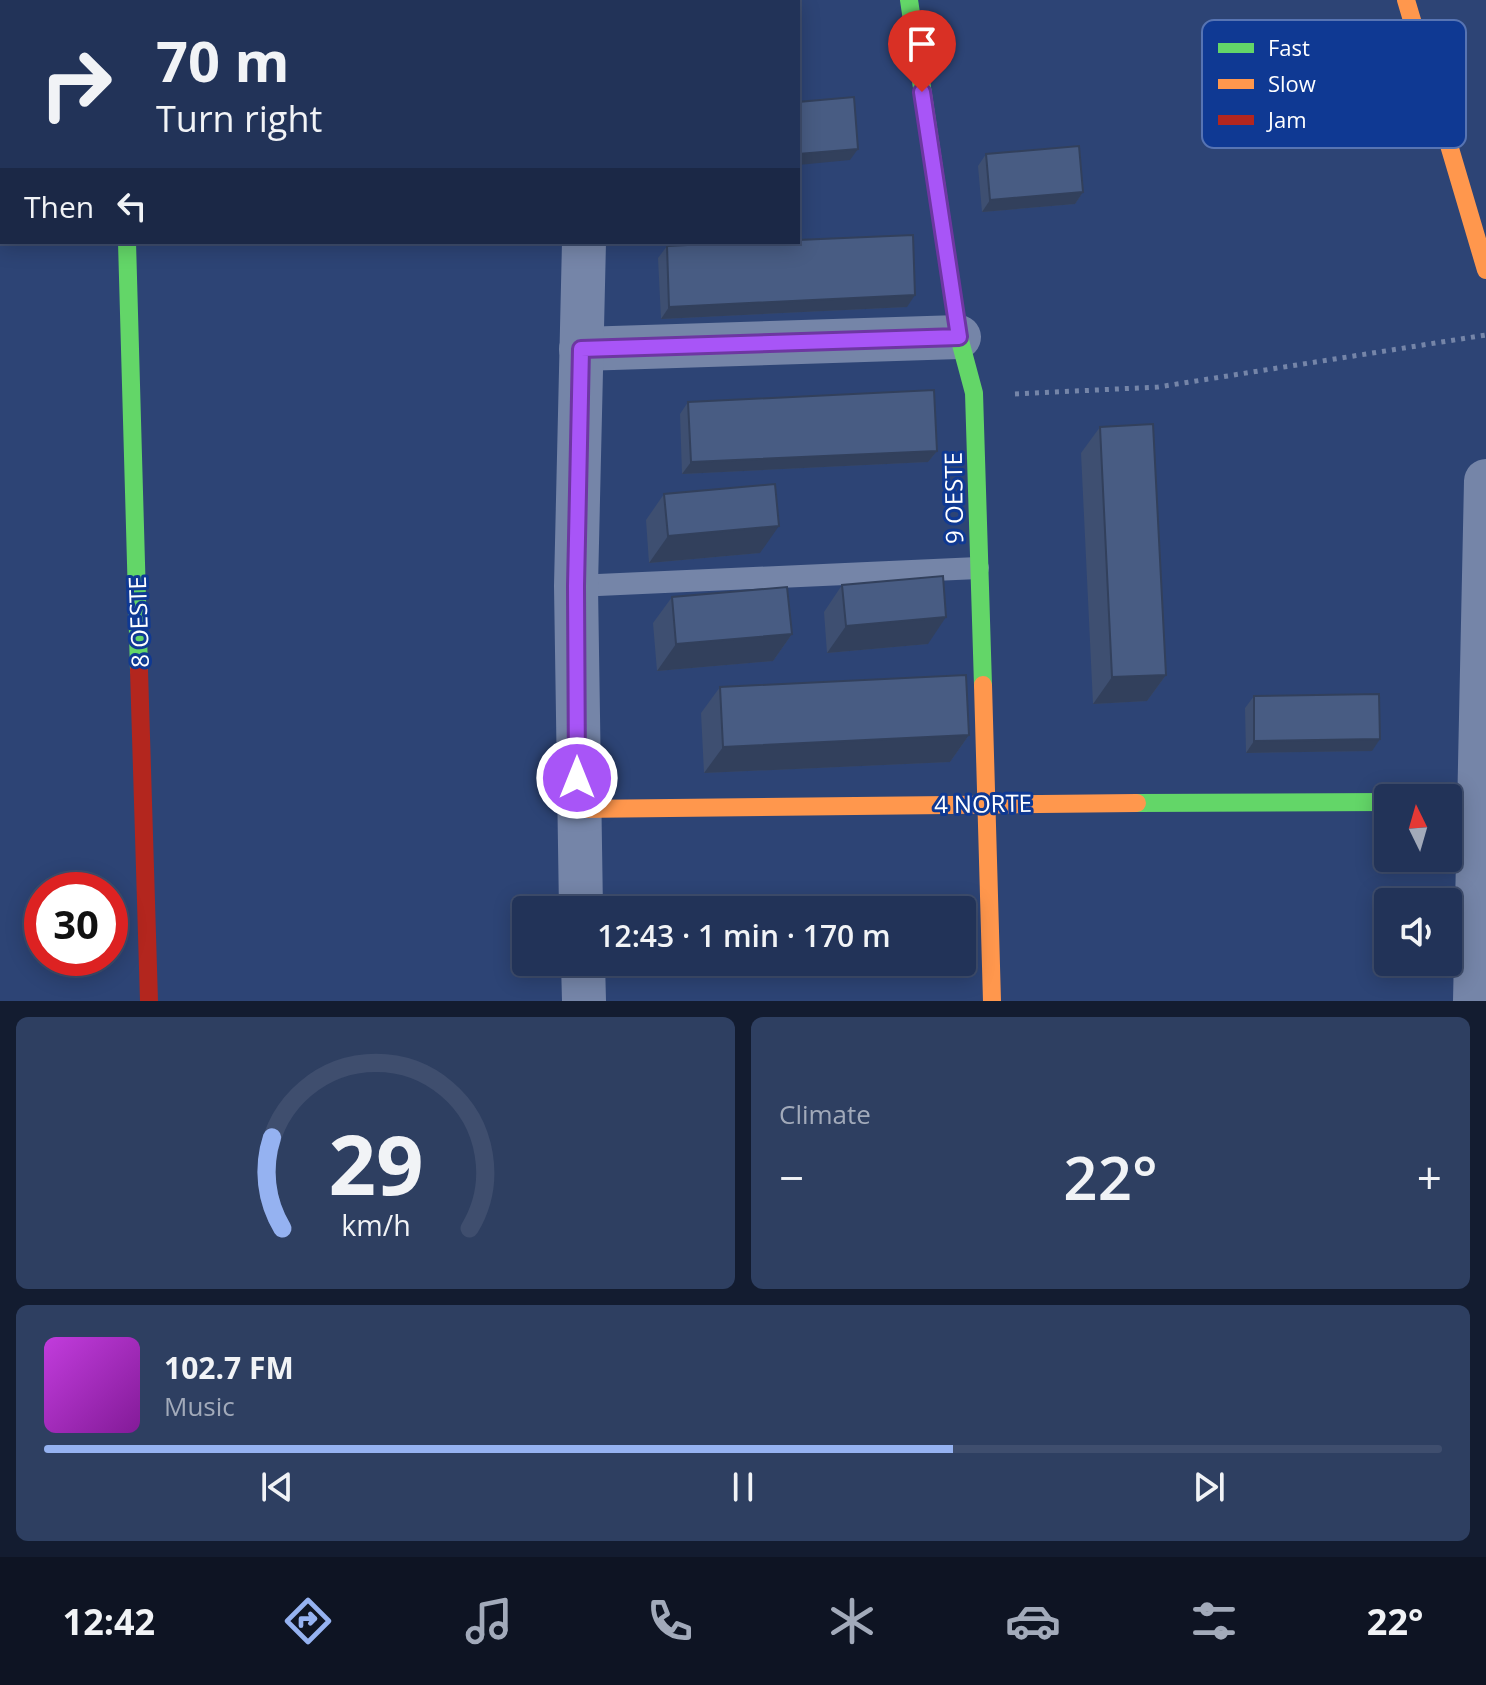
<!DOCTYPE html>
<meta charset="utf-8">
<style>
:root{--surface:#223358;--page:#2e3f61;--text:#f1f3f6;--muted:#a2aaba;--line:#3f4e6e;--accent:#95b2f1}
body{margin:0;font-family:"Open Sans",sans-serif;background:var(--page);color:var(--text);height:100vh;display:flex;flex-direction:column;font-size:30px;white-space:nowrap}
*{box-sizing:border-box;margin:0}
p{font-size:26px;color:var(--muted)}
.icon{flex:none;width:44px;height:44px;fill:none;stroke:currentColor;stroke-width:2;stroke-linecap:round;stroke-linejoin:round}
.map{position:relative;height:1001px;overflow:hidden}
.drawer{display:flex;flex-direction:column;gap:16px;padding:16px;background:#131c30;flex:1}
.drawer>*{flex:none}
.top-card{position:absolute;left:0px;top:0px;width:800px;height:244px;box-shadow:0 4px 20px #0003,0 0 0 2px var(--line);background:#223358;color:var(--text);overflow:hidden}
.needle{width:52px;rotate:355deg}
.tools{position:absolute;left:1374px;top:784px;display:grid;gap:16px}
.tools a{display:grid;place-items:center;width:88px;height:88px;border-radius:8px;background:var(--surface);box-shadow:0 4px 20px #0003,0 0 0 2px var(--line);font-size:40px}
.speed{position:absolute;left:24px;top:872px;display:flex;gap:16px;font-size:40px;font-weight:700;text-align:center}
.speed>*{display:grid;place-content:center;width:104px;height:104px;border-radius:50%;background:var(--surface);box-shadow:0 4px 20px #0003,0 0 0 2px var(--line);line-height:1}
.speed .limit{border:12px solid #d22;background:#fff;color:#111}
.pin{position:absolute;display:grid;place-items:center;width:68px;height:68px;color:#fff;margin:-82px -34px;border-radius:50% 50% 50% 0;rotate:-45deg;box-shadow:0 0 8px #0007}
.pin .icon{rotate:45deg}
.me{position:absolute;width:88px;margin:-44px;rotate:0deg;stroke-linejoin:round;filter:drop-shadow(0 0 6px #0008)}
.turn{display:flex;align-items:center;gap:28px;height:168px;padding:0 24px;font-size:36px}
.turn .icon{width:104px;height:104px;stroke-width:2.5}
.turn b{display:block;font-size:56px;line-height:68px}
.then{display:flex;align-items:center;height:76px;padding:0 24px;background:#0003;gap:16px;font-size:30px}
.big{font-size:60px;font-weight:600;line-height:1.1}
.drawer .card{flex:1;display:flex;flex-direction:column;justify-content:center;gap:12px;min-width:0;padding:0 28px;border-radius:12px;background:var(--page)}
.drawer .dial{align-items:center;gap:0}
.dial svg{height:208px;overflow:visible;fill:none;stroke:var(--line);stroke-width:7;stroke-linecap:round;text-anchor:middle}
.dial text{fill:var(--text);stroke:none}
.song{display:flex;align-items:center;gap:24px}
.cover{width:96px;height:96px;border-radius:12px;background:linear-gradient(135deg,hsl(290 70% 55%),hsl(290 70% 35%))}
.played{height:8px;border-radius:4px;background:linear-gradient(90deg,var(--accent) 65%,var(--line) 65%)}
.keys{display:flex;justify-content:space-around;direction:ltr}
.heat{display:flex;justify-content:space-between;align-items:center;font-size:44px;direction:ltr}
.drawer .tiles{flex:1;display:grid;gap:16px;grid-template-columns:1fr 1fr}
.card:last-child{grid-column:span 2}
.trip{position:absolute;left:512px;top:896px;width:464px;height:80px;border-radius:8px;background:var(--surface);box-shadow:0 4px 20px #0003,0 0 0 2px var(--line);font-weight:600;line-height:80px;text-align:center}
.tab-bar{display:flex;height:128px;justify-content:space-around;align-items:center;background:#0e1423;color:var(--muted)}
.tab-bar .icon{width:56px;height:56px}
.tab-bar .active{color:var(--accent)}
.tab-bar b{font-size:36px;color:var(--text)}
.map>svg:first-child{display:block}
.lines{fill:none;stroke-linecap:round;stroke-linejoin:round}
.path{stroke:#7585a8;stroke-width:5;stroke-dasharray:4 6;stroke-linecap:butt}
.lane{stroke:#7585a8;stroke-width:22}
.street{stroke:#7585a8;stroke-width:44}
.fast{stroke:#63d668;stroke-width:18}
.slow{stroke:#ff974d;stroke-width:18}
.jam{stroke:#b3261e;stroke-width:18}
.wall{fill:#3e4f71}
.shaded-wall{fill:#32405c}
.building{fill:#485c83;stroke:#32405c;stroke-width:2}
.route-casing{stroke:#6d37a1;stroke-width:20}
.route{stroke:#a855f7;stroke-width:14}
.labels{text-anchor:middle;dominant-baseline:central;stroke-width:6;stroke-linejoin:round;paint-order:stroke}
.street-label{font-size:24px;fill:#fff;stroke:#0f3993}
.key{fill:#0f3993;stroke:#5774b3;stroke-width:2}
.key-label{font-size:22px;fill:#fff}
</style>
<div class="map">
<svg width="1486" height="1001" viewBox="0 0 1486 1001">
<rect width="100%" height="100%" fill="#2d4475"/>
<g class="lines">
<path class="path" d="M1015 394 1158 387 1486 335"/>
<path class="lane" d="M576 586 978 568"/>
<g class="street">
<path d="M48 2 93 0"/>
<path d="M593 2V0"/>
<path d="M0 4H2"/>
<path d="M581 349 959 337"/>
<path d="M581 910 576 586 584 242"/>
<path d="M583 962 584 1001"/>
<path d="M1475 1001 1486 481"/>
</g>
<g class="fast">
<path d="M909 0 959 337 974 393 983 685"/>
<path d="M127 242 139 670"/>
<path d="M1137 803 1388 802"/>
</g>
<g class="slow">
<path d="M1406 0 1486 270"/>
<path d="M983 685 992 1001"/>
<path d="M577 809 1137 803"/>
</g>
<path class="jam" d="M139 670 149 1001"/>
</g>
<g class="wall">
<path d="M986 154 1083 192 1075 204 982 212 978 166Z"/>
<path d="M667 246 907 307 661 319 658 258Z"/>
<path d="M688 402 937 451 928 462 682 474 680 414Z"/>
<path d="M1100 427 1166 675 1147 701 1093 704 1081 453Z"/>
<path d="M664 494 760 553 649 563 646 520Z"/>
<path d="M842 585 928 644 827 653 824 612Z"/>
<path d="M672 597 792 634 773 661 657 671 653 623Z"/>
<path d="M720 687 969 735 950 762 704 773 701 713Z"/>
<path d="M1254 696 1372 751 1246 753 1245 708Z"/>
</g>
<g class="shaded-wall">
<path d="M858 149 850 160 798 165V154Z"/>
<path d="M1083 192 1075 204 982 212 990 200Z"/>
<path d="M915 295 907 307 661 319 669 307Z"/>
<path d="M937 451 928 462 682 474 691 462Z"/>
<path d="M779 526 760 553 649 563 668 536Z"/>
<path d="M946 617 928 644 827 653 846 626Z"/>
<path d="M792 634 773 661 657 671 676 644Z"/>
<path d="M1166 675 1147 701 1093 704 1112 677Z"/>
<path d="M969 735 950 762 704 773 723 747Z"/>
<path d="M1380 739 1372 751 1246 753 1254 741Z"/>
</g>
<g class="building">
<path d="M854 97 858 149 798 154V102Z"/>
<path d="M1079 146 1083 192 990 200 986 154Z"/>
<path d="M913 235 915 295 669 307 667 246 751 242H798V240Z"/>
<path d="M934 390 937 451 691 462 688 402Z"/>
<path d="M1153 424 1166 675 1112 677 1100 427Z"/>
<path d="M775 484 779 526 668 536 664 494Z"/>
<path d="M943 576 946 617 846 626 842 585Z"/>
<path d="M787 587 792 634 676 644 672 597Z"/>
<path d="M966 675 969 735 723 747 720 687Z"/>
<path d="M1379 694 1380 739 1254 741V696Z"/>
</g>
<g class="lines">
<g class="route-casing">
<path id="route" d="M577 778 576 586 581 349 959 337 922 92"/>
</g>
<use href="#route" class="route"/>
</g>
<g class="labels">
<g class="street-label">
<text transform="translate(953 498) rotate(-91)">9 OESTE</text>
<text transform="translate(138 622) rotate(-92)">8 OESTE</text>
<text transform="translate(983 803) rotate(-1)">4 NORTE</text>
</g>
</g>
<rect x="1202" y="20" width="264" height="128" rx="12" class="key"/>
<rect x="1218" y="43" width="36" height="10" fill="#63d668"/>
<rect x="1218" y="79" width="36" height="10" fill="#ff974d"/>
<rect x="1218" y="115" width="36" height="10" fill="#b3261e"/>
<g class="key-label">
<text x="1268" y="56">Fast</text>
<text x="1268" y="92">Slow</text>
<text x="1268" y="128">Jam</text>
</g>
</svg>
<div class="tools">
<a><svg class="needle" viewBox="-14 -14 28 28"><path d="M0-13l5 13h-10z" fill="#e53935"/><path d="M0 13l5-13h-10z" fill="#a2aaba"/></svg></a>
<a><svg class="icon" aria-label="sound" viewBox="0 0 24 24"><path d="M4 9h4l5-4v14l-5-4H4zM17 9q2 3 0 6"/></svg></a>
</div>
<div class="speed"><div class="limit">30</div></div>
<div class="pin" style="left:922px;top:92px;background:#d93025"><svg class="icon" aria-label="arrive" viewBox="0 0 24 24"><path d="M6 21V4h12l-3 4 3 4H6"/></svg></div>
<svg class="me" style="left:577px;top:778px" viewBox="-20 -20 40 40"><circle r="17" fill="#a855f7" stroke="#fff" stroke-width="3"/><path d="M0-11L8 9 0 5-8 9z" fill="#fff"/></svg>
<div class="trip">12:43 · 1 min · 170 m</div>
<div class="top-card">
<div class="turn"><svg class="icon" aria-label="right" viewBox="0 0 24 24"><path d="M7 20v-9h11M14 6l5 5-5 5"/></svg><div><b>70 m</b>Turn right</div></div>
<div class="then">Then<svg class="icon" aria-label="left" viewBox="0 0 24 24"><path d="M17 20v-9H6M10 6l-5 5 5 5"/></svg></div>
</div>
</div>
<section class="drawer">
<div class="tiles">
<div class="card dial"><svg viewBox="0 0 100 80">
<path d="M14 69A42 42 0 1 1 86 69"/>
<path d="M14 69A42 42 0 0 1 10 34" stroke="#95b2f1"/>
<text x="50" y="56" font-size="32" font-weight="700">29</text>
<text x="50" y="72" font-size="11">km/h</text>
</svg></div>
<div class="card"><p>Climate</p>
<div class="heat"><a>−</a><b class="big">22°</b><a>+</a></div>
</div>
<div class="card">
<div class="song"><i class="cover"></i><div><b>102.7 FM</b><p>Music</p></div></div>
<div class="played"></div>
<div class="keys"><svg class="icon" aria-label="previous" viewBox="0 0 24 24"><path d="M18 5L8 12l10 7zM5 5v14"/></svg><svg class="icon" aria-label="pause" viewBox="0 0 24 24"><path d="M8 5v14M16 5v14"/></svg><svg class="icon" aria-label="next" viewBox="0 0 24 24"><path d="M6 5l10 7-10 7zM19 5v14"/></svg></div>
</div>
</div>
</section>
<nav class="tab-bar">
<b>12:42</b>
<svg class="icon active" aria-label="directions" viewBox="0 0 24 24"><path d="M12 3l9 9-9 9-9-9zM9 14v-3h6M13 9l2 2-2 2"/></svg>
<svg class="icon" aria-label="music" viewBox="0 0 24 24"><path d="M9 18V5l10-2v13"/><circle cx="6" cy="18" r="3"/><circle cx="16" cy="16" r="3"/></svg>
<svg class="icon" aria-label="phone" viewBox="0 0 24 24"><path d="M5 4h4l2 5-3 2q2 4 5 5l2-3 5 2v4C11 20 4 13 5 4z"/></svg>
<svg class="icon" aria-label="climate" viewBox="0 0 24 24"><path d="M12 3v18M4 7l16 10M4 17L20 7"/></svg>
<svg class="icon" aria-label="car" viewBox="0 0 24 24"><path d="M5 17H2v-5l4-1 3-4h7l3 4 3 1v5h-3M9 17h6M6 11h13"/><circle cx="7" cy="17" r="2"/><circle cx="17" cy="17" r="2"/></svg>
<svg class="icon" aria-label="filters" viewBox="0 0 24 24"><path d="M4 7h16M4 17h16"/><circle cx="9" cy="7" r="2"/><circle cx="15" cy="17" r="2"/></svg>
<b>22°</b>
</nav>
